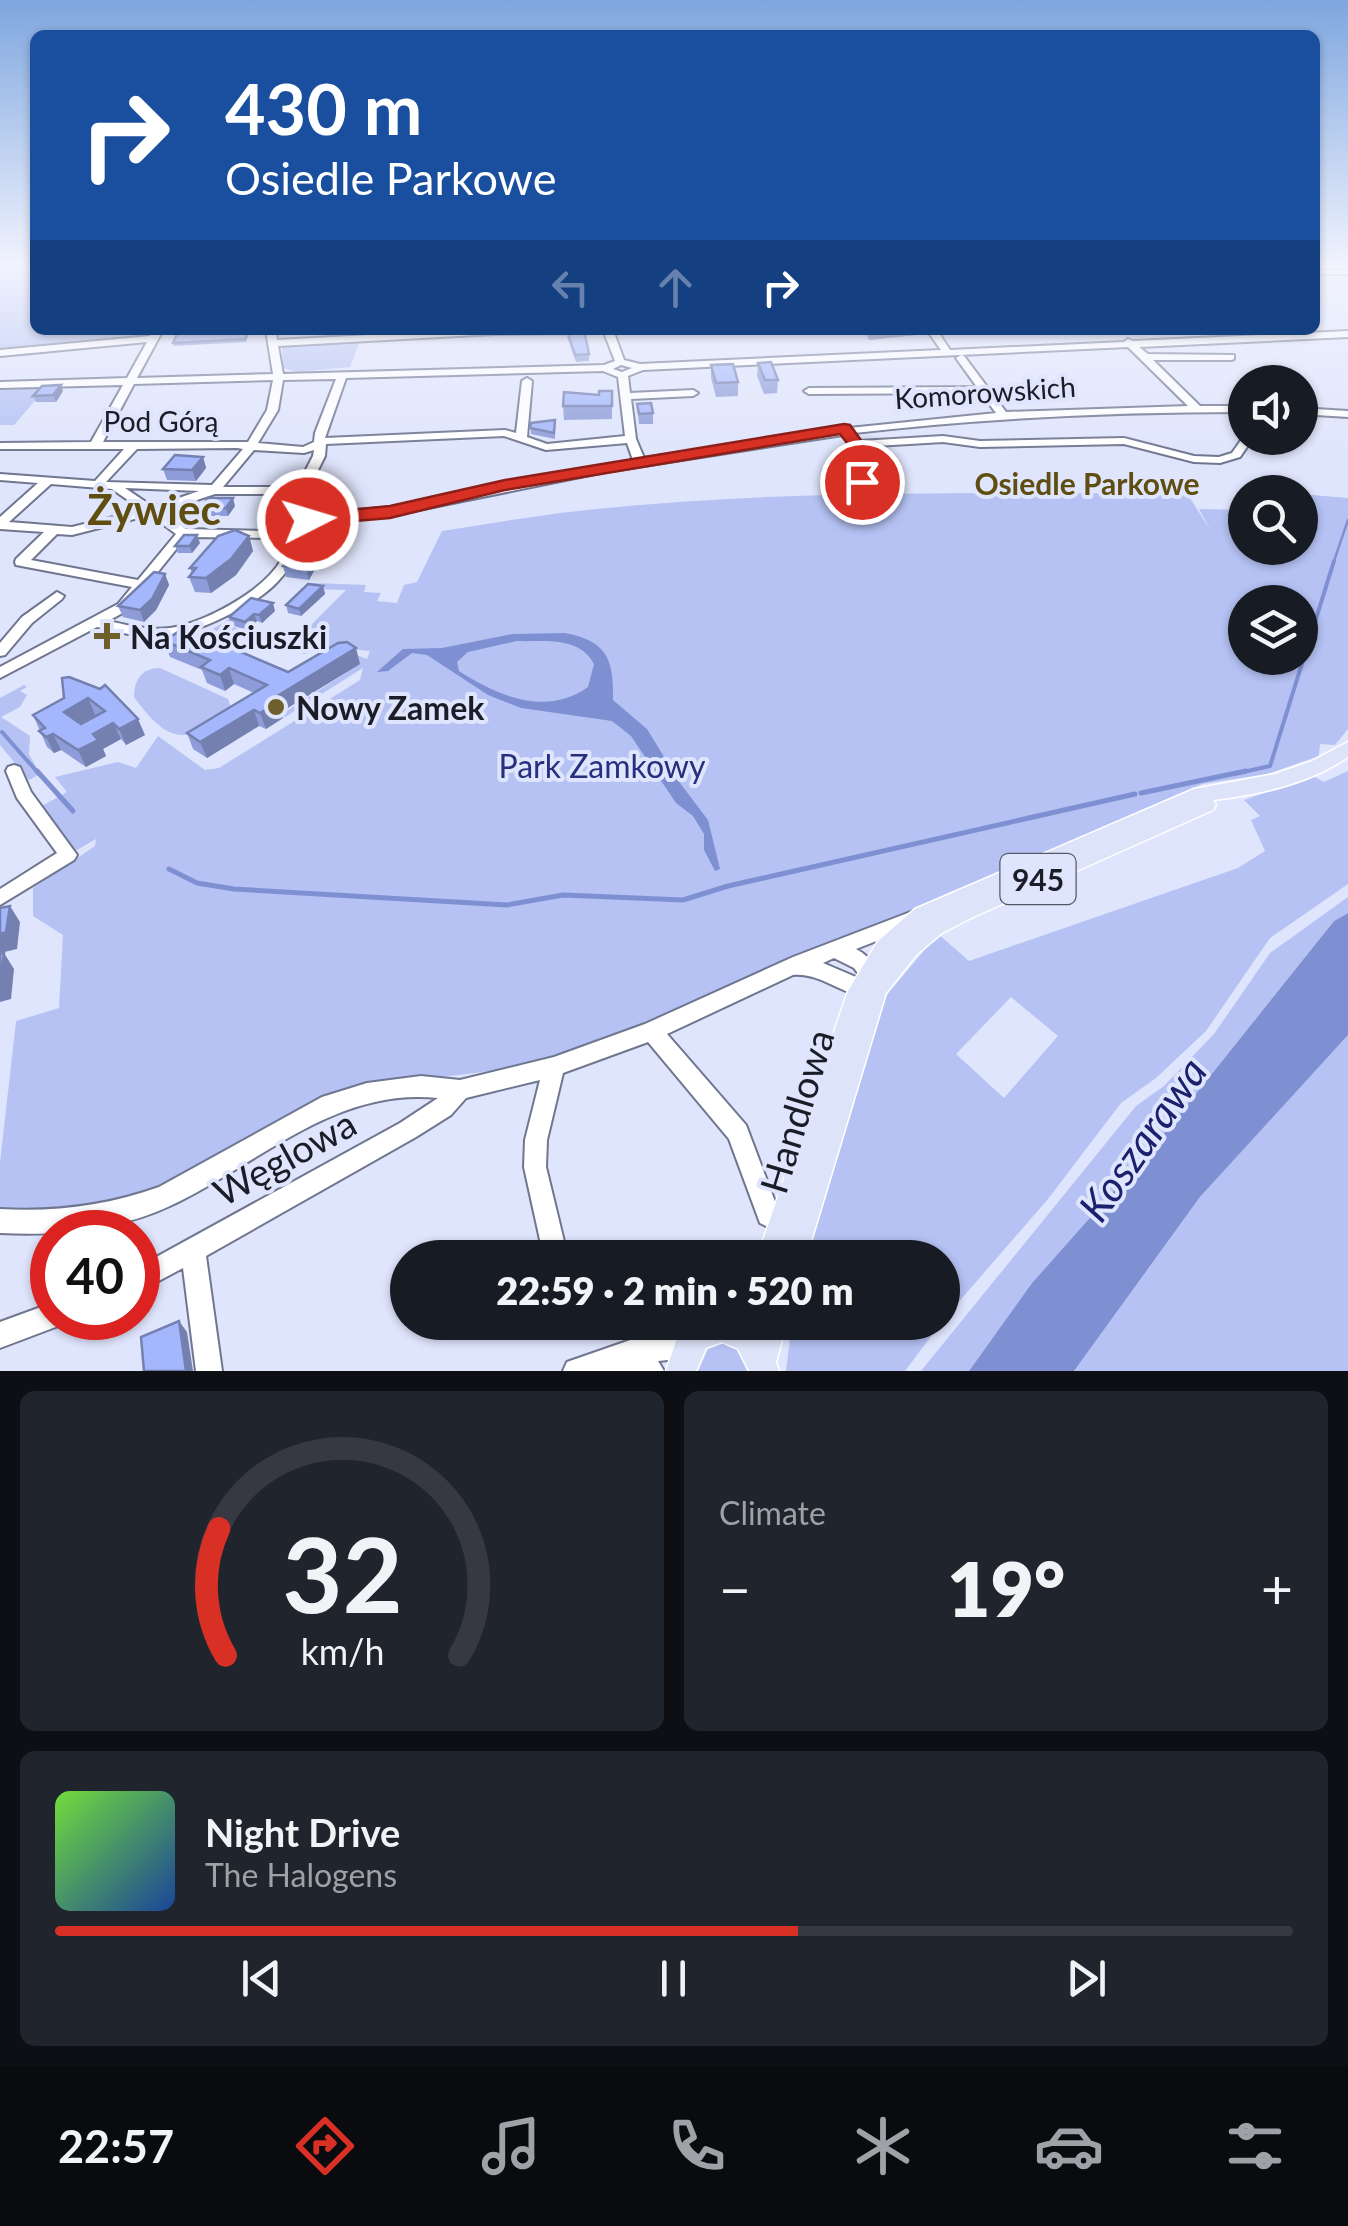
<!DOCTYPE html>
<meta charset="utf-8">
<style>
:root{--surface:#171b24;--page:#20242c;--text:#f1f3f6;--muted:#9ea1a6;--line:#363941;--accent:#d93025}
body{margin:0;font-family:Lato,sans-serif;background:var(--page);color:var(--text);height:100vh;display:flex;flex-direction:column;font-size:38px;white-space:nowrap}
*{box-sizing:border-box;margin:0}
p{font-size:32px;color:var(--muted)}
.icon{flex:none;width:55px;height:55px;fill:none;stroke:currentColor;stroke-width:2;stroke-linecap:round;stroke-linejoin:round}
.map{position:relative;height:1371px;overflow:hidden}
.panel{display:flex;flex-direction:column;gap:20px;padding:20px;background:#0d0f14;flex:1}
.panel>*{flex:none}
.banner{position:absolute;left:30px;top:30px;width:1290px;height:305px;border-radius:15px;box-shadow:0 2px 8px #0004;background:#1a4fa0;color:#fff;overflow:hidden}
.buttons{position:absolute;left:1228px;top:365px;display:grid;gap:20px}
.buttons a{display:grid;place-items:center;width:90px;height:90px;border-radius:50%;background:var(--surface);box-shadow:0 2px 8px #0004;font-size:50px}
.speed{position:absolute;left:30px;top:1210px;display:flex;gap:20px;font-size:50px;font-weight:700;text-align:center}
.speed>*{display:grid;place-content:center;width:130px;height:130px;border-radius:50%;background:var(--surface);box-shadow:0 2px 8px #0004;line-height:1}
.speed .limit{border:15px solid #d22;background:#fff;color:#111}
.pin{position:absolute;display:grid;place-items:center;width:85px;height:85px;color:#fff;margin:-42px;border:5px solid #fff;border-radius:50%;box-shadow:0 2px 10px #0007}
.me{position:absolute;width:110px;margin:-55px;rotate:85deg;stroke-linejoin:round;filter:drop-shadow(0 0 8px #0008)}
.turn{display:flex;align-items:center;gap:35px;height:210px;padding:0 30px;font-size:45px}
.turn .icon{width:130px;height:130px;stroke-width:2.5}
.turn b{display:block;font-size:70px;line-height:85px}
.lanes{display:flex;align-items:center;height:95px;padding:0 30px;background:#0003;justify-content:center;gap:50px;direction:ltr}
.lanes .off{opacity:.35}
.big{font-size:75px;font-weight:800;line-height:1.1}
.panel .tile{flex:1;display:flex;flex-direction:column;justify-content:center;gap:15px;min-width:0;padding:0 35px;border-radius:15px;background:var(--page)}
.panel .dial{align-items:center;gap:0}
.dial svg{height:260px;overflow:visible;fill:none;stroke:var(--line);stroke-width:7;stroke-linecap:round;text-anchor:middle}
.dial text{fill:var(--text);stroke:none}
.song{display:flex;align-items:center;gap:30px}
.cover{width:120px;height:120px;border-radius:15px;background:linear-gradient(135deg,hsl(100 70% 55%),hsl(220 70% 35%))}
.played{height:10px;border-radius:5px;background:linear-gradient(90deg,var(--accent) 60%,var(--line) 60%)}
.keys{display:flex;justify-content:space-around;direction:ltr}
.heat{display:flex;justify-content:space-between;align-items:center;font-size:55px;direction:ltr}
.panel .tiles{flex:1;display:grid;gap:20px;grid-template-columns:1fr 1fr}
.tile:last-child{grid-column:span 2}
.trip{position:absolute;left:390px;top:1240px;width:570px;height:100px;border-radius:50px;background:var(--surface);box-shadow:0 2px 8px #0004;font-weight:800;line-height:100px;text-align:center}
.tab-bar{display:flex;height:160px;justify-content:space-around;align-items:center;background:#090b0e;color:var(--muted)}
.tab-bar .icon{width:70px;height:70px}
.tab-bar .current{color:var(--accent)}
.tab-bar b{font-size:45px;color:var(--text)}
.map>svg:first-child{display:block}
.green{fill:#b5c2f3;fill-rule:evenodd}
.water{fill:#7f90d2;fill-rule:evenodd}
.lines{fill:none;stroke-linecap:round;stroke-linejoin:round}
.stream-far2{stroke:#7f90d2;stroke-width:2.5}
.stream-far1{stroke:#7f90d2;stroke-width:4}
.stream{stroke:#7f90d2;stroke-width:5}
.minor-casing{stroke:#6f768f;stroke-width:4}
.major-casing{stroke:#fff;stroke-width:3}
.minor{fill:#fff;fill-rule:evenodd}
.major{fill:#dde3f8;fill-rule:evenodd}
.wall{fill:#8e9dd9}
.shaded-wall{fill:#7480b0}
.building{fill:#a5b7fc;stroke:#7480b0;stroke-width:2.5;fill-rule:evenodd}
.route{fill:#d93025;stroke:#8d1f18;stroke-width:2.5}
.poi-dot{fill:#6e5f2c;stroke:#dfe5fc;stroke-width:4}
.labels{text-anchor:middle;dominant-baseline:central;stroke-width:8;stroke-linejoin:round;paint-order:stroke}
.far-street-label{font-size:28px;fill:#1a1d27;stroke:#dfe5fc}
.far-neighbourhood-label{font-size:30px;font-weight:bold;fill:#5f4e10;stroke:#dfe5fc}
.shield{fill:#dfe5fc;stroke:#555967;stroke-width:2.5}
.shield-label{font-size:30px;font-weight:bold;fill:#1a1d27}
.poi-label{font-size:32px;font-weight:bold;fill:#1a1d27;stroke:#dfe5fc;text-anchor:start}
.park-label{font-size:32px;fill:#27307e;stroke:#dfe5fc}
.near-street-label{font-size:38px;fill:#1a1d27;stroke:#dfe5fc}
.district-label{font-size:42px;font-weight:bold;fill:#5f4e10;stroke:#dfe5fc}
.near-water-label{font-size:42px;font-style:italic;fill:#1c216e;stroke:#dfe5fc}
</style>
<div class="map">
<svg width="1348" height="1371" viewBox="0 0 1348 1371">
<rect width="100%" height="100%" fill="#dfe5fc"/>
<g class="green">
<path d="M0 265H35V330H154L151 336 0 351Z"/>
<path d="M359 344 350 367 298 372 283 368 282 346Z"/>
<path d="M46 388 14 425H0V390Z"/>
<path d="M1089 493 1188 495 1211 531 1199 509 1245 510V548H1300V494L1348 498V729L1335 745 1320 744 1319 756 1267 774 1202 784 1151 809 605 1041 522 1067 363 1087 318 1100 157 1188 106 1205 65 1213 0 1209V1163L16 1021 59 1008 63 935 33 916V888L95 846 96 839 68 855 64 850 71 845 40 807 67 792 55 777 118 762 136 768 158 736 205 770 219 768 360 680 363 668 285 717 282 714 355 667 349 652 367 659 370 651 320 646 305 654 240 638 202 635 252 606 230 626 277 638 288 633 301 635 346 590 309 589 312 583 366 585 364 592 381 593 377 601 397 603 404 585 417 582 442 531C487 524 533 516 578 511 747 492 919 493 1089 493ZM1245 602H1300V658H1245Z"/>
<path d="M160 668 228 699 231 708C187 746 169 745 134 697 134 680 142 668 160 668Z"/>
<path d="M24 685 27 687 20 691 27 695 20 707 1 717 30 736 29 754 40 774 29 780 0 745V698Z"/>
<path d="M1348 771V884L1270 938 1206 1031 1156 1078 1121 1103 1048 1199 943 1320 942 1258H806L880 1003 938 934 969 961 1238 868 1265 851 1251 820 1260 816 1244 800 1313 776 1324 782ZM1011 997 1058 1036 1004 1098 956 1054Z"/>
<path d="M1348 897V913L1334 921 1159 1140 1032 1283 969 1371H921L1136 1106 1164 1086 1214 1034 1270 953Z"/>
<path d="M1348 1035V1371H1074L1200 1197Z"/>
<path d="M792 1323V1322L941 1323 905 1371H786Z"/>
<path d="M724 1343 739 1348 751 1371H698L708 1349Z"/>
</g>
<g class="water">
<path d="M565 633C607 641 614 659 613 700L647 729 680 783 708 820 720 869 715 871 704 850V834L693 816 676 803 631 736 612 721 521 708 488 695 427 655 412 653 388 671 377 672 403 649 442 648 513 634ZM517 641C545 642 579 636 594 664L588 687C546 717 498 696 459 671L457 662 468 652Z"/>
<path d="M1348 913V1035L1200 1197 1074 1371H969L1032 1283 1159 1140 1334 921Z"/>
</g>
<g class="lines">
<path class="stream-far2" d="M1333 564 1348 520"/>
<g class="stream-far1">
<path d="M2 732 39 774"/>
<path d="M1234 774 1270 766 1334 561"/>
</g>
<g class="stream">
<path d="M37 771 73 811"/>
<path d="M1141 793 1246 771"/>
<path d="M169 869 197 883 234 889 507 905 563 895 683 900 728 886 1135 794"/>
</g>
<g class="minor-casing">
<g id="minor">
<rect x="1315" y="270" width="33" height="4"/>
<path d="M153 330H163L137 378 273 374 266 330H276L277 340 461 330H598L593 333 494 334 278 346 283 374 604 365 615 361 603 330H613L624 360 640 364 941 350 927 330H937L950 350 1124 342 1128 339 1133 341 1348 331V337L1139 347 1148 354 1234 355V359L1231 360H1153L1200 406H1245V412C1114 412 984 418 854 433L860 441 943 436 980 441 1124 438 1194 456 1219 457 1232 453 1244 436 1253 438 1240 457 1220 463 1194 462 1124 444 980 447 943 442 859 447 858 451 871 491 865 495 859 491 846 451 850 443 843 435 605 472 394 515 321 520 304 528C295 578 262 600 218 620 202 627 184 635 166 637 143 639 120 632 97 627L0 678V667L118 604 132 587 16 565 15 562 16 559 44 532 0 529V517L38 483 0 480V474L95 481 124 449H0V443L91 442 123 385 0 388V382L127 378 147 342 0 356V350L150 336ZM1128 347 1188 406 1006 412 964 356 961 355 956 358 977 387 809 388 804 391 809 394 981 393 996 413 849 428 844 426 839 429 644 458 636 439 631 399 693 396 698 393 693 390 630 393 628 376 643 370ZM621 365 632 368 622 372 613 369ZM603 371 618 377 625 436 547 444 527 437 532 381 527 378 522 381 516 433 505 430 325 438 346 378ZM336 379 315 433 314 442 303 447 258 443 278 410 283 380ZM273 380 267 410 248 442H103L134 384ZM504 436 546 450 627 443 633 460 394 507 319 513 294 523C289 535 288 548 281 560 264 591 204 623 170 628 149 631 128 625 108 621L128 610 145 589 149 588V583L186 537 277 538 278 533 290 526 325 456 326 444ZM137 449 237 448 243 449 212 485 106 482ZM254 450 304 453 314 450 313 456 297 487H223ZM51 484 112 489 142 510 72 527 9 522ZM125 488 199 491 153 507ZM215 494H294L279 524 263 531 186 529 161 512ZM150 515 176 534 138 580 31 560 57 534 72 535Z"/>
<path d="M1300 408 1348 411V417L1300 414Z"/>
<path d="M57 592 64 596 62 599 32 623 5 655 0 656V643L22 617Z"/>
<path d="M14 765 20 767 31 792 77 855 74 860 0 905V889L57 853 17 798 6 771 8 767Z"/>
<path d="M913 911 920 914 922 919 920 924 856 949C873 958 880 972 886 989L883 995C850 1005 826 972 793 975L667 1034 746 1125 780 1215 776 1223 768 1227 760 1223 729 1139 648 1042 563 1073 547 1140 546 1167 568 1258H544L524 1167 525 1140 540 1080 466 1098 451 1115 416 1137 206 1256 222 1371H196L183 1268 138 1292V1267L400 1123 438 1098C335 1087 259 1164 172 1205 117 1231 58 1236 0 1233V1209C55 1212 106 1206 159 1187L322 1097 367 1083 421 1076 460 1080 554 1057 645 1024 793 957ZM834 958 854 968 863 980 823 963Z"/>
<path d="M52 1303V1318H64L61 1325 0 1348V1322Z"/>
<path d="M688 1332 697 1336 701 1345 697 1354 688 1358 658 1361 664 1371H563L567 1362 639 1337Z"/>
</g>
</g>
<g class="major-casing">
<g id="major">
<path d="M1348 742V757C1311 783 1258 795 1213 800L1216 805 1213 810 971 918 942 933 917 954 886 993 806 1258H757L848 991 878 941 915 909 1194 789 1275 774 1312 761Z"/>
<path d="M692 1322H752L756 1326 757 1322H787L776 1362 779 1371H749L738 1349 722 1342 706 1348 696 1371H666L676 1341Z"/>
</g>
</g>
<use href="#minor" class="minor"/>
<use href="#major" class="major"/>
</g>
<g class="wall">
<path d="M251 330 246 342 174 346 173 343Z"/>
<path d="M567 330 589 354V361L576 362 567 337Z"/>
<path d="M863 330H926L925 334 869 340Z"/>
<path d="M758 363 778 380 777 393 764 394 757 376Z"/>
<path d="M711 365 738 382V396L716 397 711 378Z"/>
<path d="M63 391 56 402H36L33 396Z"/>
<path d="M612 391V419L564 420 563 406Z"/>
<path d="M637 404 653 413V424H639Z"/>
<path d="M531 423 555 426V439L531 434Z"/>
<path d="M203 457 206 468 196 481 167 480 163 469Z"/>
<path d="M235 506 228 516H203L201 508Z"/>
<path d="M249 536 253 551 236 575 211 593 195 592 189 577 192 573 190 568Z"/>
<path d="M321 541 324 552 309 580 286 577 283 566Z"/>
<path d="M200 543 192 553H178L175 546Z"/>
<path d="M165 574 169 585 156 610 144 622 123 617 118 606Z"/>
<path d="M323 586 325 594 301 616 288 613 286 605Z"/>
<path d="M275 611 262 623 257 621 247 630 231 625 229 617Z"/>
<path d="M164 641 288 672 360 664 281 712 283 718 266 729 259 726 207 758 193 749 187 733 254 693 234 684 225 691 207 683 202 670 170 657Z"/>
<path d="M62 678 145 735 126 745 121 739 103 749 106 756 86 767 61 750 54 753 47 747 33 715 64 698Z"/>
</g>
<g class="shaded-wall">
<path d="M870 330H926L925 334 869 340Z"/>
<path d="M61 385 63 391 56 402 53 395Z"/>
<path d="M203 457 206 468 196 481 192 470Z"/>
<path d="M233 498 235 506 228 516 226 508Z"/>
<path d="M197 535 200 543 192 553 190 546Z"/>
<path d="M249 536 253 551 236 575 211 593 206 578Z"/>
<path d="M321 541 324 552 309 580 306 568Z"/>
<path d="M165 574 169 585 156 610 144 622 140 610Z"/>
<path d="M323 586 325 594 301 616 299 609Z"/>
<path d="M273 603 275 611 262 623 259 615Z"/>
<path d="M254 614 257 621 247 630 245 622Z"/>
<path d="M356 648 360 664 281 712 283 718 266 729 260 713 274 698Z"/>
<path d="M229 668 234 684 225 691 220 675Z"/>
<path d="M88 698 95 715 72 728 64 712Z"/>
<path d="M254 710 259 726 207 758 200 742Z"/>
<path d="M138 719 145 735 126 745 119 729Z"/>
<path d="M113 723 121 739 103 749 106 756 86 767 78 750 93 734Z"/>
<path d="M53 734 61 750 54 753 46 737Z"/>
<path d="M10 906 20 922 17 949 0 953V934Z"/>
<path d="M4 953 14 969 11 999 0 1002V983Z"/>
<path d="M179 1321 187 1332 193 1371H186Z"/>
</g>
<g class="building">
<path d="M196 330H249L245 339 173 343 178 332Z"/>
<path d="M567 330H584L589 354 575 355Z"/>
<path d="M771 362 778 380H765L758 363Z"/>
<path d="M733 364 738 382 716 383 711 365Z"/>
<path d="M61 385 53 395 33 396 42 386Z"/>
<path d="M599 391H612V406H563L564 392 599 395Z"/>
<path d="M651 403 653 413 639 414 637 404Z"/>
<path d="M555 420 554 433 530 428 531 423Z"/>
<path d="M175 455 203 457 192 470 163 469Z"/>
<path d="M208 498H233L226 508H201Z"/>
<path d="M235 530 249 536 231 559 206 578 189 577 196 568H190L218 536Z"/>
<path d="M184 535H197L190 546H175Z"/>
<path d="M300 539 321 541 306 568 283 566Z"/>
<path d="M154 572 165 574 152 599 140 610 118 606Z"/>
<path d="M308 584 323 586 299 609 286 605Z"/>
<path d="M251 598 273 603 259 615 254 614 245 622 229 617Z"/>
<path d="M184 628 288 672 338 643 347 642 356 648 274 698 278 702 260 713 254 710 200 742 187 733 267 685 229 668 220 675 201 667 210 660 164 641Z"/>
<path d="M69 677 100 689 105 685 138 719 119 729 113 723 93 734 98 740 78 750 53 734 46 737 39 731 45 728 33 715 64 698 62 678ZM88 698 105 711 81 724 64 712Z"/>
<path d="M10 906 6 932 0 934V908Z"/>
<path d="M4 953 0 983V954Z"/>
<path d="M179 1321 186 1371H144L141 1337Z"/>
</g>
<linearGradient id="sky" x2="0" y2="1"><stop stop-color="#7ea6df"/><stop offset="0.58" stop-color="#f1f3fe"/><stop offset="1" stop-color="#f1f3fe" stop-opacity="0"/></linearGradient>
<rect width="1348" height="457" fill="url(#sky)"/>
<path class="route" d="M844 424 850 425 863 443 860 451 871 482 868 486 862 488 853 482 844 451 847 443 840 434 505 490 390 518 308 525 298 520 308 514 390 506 505 480Z"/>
<g class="poi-dot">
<path d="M102 621h10v10h10v10h-10v10h-10v-10h-10v-10h10z"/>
<circle cx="276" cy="707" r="10"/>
</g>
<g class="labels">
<g class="far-street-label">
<text transform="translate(985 392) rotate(-4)">Komorowskich</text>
<text x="161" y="421">Pod Górą</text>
</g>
<g class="far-neighbourhood-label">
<text x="1087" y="483">Osiedle Parkowe</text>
</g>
<rect class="shield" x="1000.5" y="854" width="75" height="50" rx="8"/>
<g class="shield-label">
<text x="1038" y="879">945</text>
</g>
<g class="poi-label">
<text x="130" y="636">Na Kościuszki</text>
<text x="296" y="707">Nowy Zamek</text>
</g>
<g class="park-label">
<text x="602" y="765">Park Zamkowy</text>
</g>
<g class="near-street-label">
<text transform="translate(796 1111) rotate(-73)">Handlowa</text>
<text transform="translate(284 1157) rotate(-29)">Węglowa</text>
</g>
<g class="district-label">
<text x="154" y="509">Żywiec</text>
</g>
<g class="near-water-label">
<text transform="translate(1142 1139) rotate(-55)">Koszarawa</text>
</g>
</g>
</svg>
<div class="buttons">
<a><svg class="icon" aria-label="sound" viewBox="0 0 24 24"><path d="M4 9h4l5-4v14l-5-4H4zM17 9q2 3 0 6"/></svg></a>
<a><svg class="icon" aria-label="search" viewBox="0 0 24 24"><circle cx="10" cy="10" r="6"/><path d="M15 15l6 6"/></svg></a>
<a><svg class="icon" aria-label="layers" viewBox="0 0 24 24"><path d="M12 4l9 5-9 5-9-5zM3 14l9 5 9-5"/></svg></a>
</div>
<div class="speed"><div class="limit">40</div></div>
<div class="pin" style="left:862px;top:482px;background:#d93025"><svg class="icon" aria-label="arrive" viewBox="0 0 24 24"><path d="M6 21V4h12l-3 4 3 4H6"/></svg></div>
<svg class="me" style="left:308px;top:520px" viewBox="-20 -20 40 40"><circle r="17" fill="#d93025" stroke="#fff" stroke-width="3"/><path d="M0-11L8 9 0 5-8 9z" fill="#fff"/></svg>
<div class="trip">22:59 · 2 min · 520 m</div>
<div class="banner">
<div class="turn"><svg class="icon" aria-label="right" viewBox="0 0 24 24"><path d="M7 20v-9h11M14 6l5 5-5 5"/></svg><div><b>430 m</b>Osiedle Parkowe</div></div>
<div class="lanes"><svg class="icon off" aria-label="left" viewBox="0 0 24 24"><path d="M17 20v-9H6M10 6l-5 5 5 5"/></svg><svg class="icon off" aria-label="ahead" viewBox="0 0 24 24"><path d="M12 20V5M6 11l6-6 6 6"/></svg><svg class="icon" aria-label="right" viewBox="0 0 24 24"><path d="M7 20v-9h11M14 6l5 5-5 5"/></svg></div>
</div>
</div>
<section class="panel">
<div class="tiles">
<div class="tile dial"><svg viewBox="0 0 100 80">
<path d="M14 69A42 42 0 1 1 86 69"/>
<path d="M14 69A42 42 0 0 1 12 30" stroke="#d93025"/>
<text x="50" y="56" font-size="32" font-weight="700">32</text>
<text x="50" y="72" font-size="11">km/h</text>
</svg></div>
<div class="tile"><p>Climate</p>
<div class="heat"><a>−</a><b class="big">19°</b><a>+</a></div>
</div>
<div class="tile">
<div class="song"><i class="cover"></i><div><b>Night Drive</b><p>The Halogens</p></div></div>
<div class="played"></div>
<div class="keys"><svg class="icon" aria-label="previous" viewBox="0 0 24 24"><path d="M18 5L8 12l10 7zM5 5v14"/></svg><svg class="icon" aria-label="pause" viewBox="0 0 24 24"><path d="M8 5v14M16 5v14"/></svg><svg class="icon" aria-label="next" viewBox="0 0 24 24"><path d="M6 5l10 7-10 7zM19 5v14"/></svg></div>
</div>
</div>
</section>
<nav class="tab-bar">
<b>22:57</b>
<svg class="icon current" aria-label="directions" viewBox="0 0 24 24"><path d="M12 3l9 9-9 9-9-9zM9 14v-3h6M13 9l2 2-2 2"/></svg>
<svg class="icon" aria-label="music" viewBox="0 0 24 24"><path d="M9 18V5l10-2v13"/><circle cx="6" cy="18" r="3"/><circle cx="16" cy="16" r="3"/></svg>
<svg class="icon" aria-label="phone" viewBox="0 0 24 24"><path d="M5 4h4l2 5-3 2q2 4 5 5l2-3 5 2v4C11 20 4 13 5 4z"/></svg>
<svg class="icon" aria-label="climate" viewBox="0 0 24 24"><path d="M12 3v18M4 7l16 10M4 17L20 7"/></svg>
<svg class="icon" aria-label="car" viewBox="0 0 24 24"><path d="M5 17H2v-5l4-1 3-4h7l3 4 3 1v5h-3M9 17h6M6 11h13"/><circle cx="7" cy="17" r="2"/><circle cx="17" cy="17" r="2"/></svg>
<svg class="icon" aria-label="filters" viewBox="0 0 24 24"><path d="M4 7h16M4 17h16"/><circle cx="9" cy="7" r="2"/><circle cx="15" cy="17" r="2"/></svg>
</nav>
